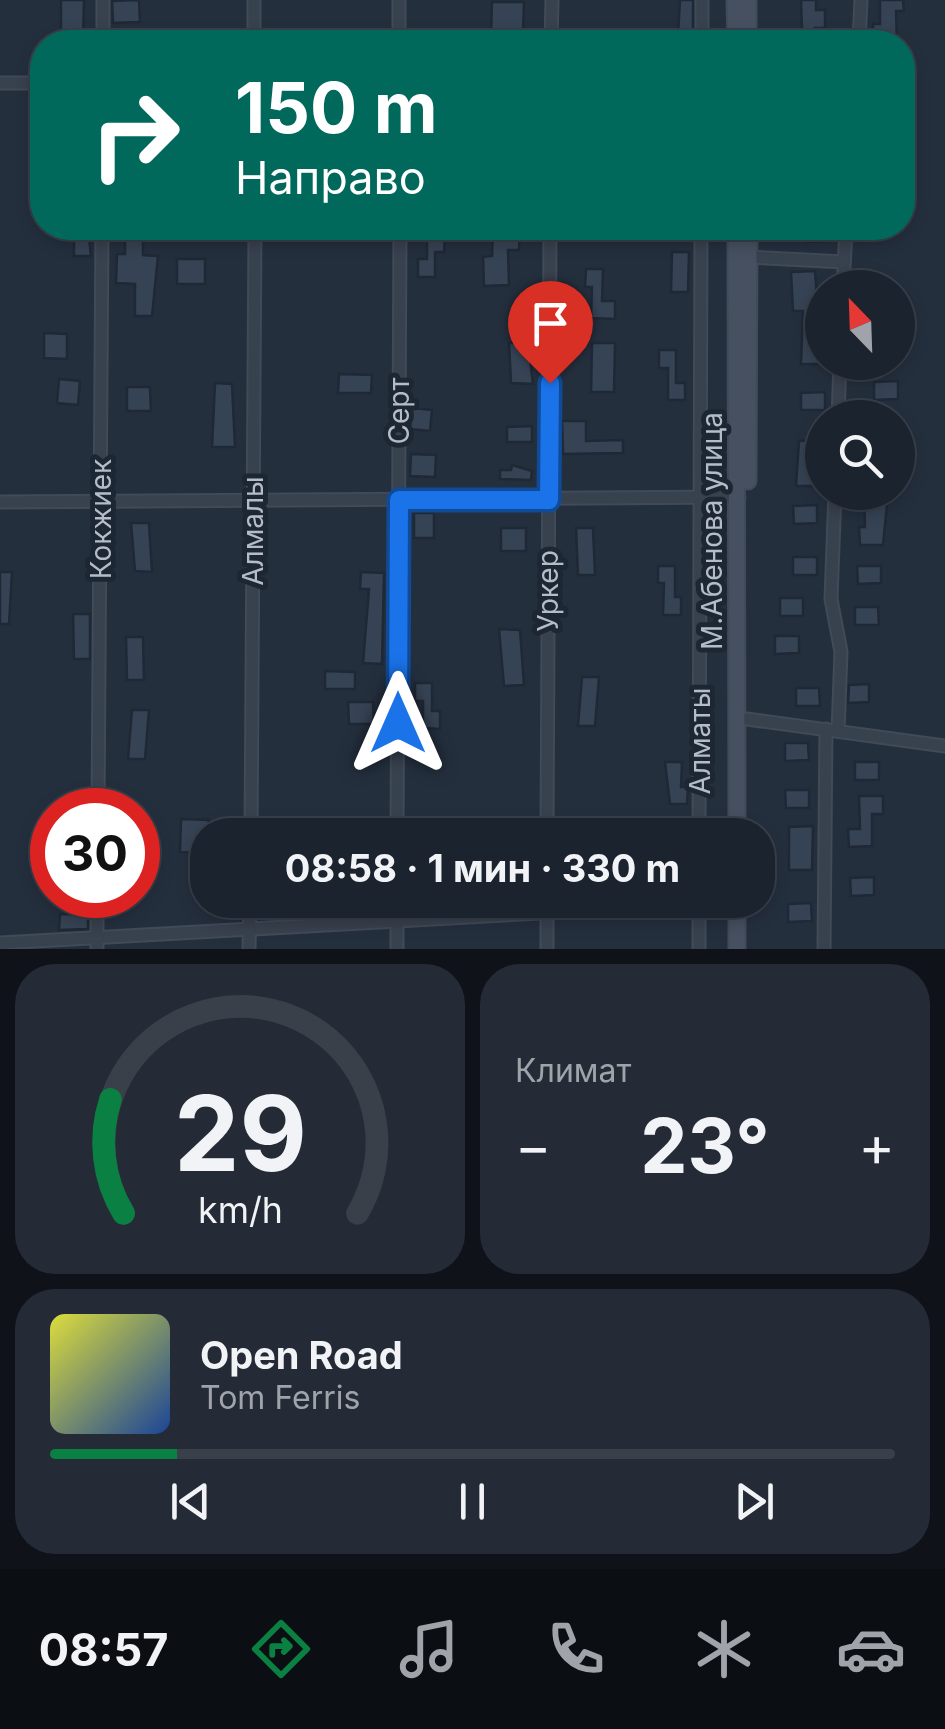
<!DOCTYPE html>
<html lang="ru">
<meta charset="utf-8">
<style>
:root{--surface:#1b232e;--page:#242b36;--text:#f1f3f6;--muted:#a0a4aa;--line:#39404a;--accent:#0b8043}
body{margin:0;font-family:Inter,sans-serif;background:var(--page);color:var(--text);height:100vh;display:flex;flex-direction:column;font-size:38px;white-space:nowrap}
*{box-sizing:border-box;margin:0}
p{font-size:32px;color:var(--muted)}
.icon{flex:none;width:55px;height:55px;fill:none;stroke:currentColor;stroke-width:2;stroke-linecap:round;stroke-linejoin:round}
.map{position:relative;height:949px;overflow:hidden}
.details{display:flex;flex-direction:column;gap:15px;padding:15px;background:#0f1319;flex:1}
.details>*{flex:none}
.top-card{position:absolute;left:30px;top:30px;width:885px;height:210px;border-radius:40px;box-shadow:0 5px 15px #0003,0 0 0 2px var(--line);background:#00695c;color:#fff;overflow:hidden}
.needle{width:65px;rotate:337deg}
.tools{position:absolute;left:805px;top:270px;display:grid;gap:20px}
.tools a{display:grid;place-items:center;width:110px;height:110px;border-radius:50%;background:var(--surface);box-shadow:0 5px 15px #0003,0 0 0 2px var(--line);font-size:50px}
.speed{position:absolute;left:30px;top:788px;display:flex;gap:20px;font-size:50px;font-weight:700;text-align:center}
.speed>*{display:grid;place-content:center;width:130px;height:130px;border-radius:50%;background:var(--surface);box-shadow:0 5px 15px #0003,0 0 0 2px var(--line);line-height:1}
.speed .limit{border:15px solid #d22;background:#fff;color:#111}
.pin{position:absolute;display:grid;place-items:center;width:85px;height:85px;color:#fff;margin:-102px -42px;border-radius:50% 50% 50% 0;rotate:-45deg;box-shadow:0 0 10px #0007}
.pin .icon{rotate:45deg}
.me{position:absolute;width:110px;margin:-55px;rotate:0deg;stroke-linejoin:round;filter:drop-shadow(0 0 8px #0008)}
.turn{display:flex;align-items:center;gap:35px;height:210px;padding:0 40px;font-size:45px}
.turn .icon{width:130px;height:130px;stroke-width:2.5}
.turn b{display:block;font-size:70px;line-height:85px}
.big{font-size:75px;font-weight:700;line-height:1.1}
.details .widget{flex:1;display:flex;flex-direction:column;justify-content:center;gap:15px;min-width:0;padding:0 35px;border-radius:40px;background:var(--page)}
.details .dial{align-items:center;gap:0}
.dial svg{height:260px;overflow:visible;fill:none;stroke:var(--line);stroke-width:7;stroke-linecap:round;text-anchor:middle}
.dial text{fill:var(--text);stroke:none}
.song{display:flex;align-items:center;gap:30px}
.cover{width:120px;height:120px;border-radius:15px;background:linear-gradient(135deg,hsl(60 70% 55%),hsl(220 70% 35%))}
.played{height:10px;border-radius:5px;background:linear-gradient(90deg,var(--accent) 15%,var(--line) 15%)}
.keys{display:flex;justify-content:space-around;direction:ltr}
.heat{display:flex;justify-content:space-between;align-items:center;font-size:55px;direction:ltr}
.details .tiles{flex:1;display:grid;gap:15px;grid-template-columns:1fr 1fr}
.widget:last-child{grid-column:span 2}
.trip{position:absolute;left:190px;top:818px;width:585px;height:100px;border-radius:40px;background:var(--surface);box-shadow:0 5px 15px #0003,0 0 0 2px var(--line);font-weight:700;line-height:100px;text-align:center}
.dock{display:flex;height:160px;justify-content:space-around;align-items:center;background:#0b0e12;color:var(--muted)}
.dock .icon{width:70px;height:70px}
.dock .active{color:var(--accent)}
.dock b{font-size:45px;color:var(--text)}
.map>svg:first-child{display:block}
.building{fill:#364354;stroke:#1f2835;stroke-width:2.5}
.lines{fill:none;stroke-linecap:round;stroke-linejoin:round}
.minor-casing{stroke:#414a57;stroke-width:15}
.secondary-casing{stroke:#414a57;stroke-width:19}
.minor{stroke:#38414e;stroke-width:11}
.secondary{stroke:#465061;stroke-width:15}
.route-casing{stroke:#114b97;stroke-width:25}
.route{stroke:#1a73e8;stroke-width:18}
.labels{text-anchor:middle;dominant-baseline:central;stroke-width:10;stroke-linejoin:round;paint-order:stroke}
.street-label{font-size:28px;fill:#b4bcc9;stroke:#1d2633}
</style>
<div class="map">
<svg width="945" height="949" viewBox="0 0 945 949">
<rect width="100%" height="100%" fill="#242f3e"/>
<g class="building">
<path d="M61 0H84L83 42H61Z"/>
<path d="M139 0 140 22 113 23 112 1Z"/>
<path d="M680 0H693V36H678Z"/>
<path d="M801 0H816V10H825V28H815V42H791V30H802Z"/>
<path d="M880 0H903L904 11H896L897 42H873V24H880Z"/>
<path d="M492 2H524L523 33 491 32Z"/>
<path d="M74 228H88L91 256H74Z"/>
<path d="M125 228H143V255L158 256 152 316H135V284L116 283 117 254H125Z"/>
<path d="M493 228H520L519 250H508L509 285 484 286 483 257 492 256Z"/>
<path d="M806 228H830V241L807 242Z"/>
<path d="M427 234H445L444 252H435V277H418V259H427Z"/>
<path d="M672 252H689L688 292H671Z"/>
<rect x="177" y="259" width="28" height="25"/>
<path d="M586 269H603L602 301H615V319L591 318 592 287H585Z"/>
<path d="M815 271 822 364H801L803 311H793L791 272Z"/>
<path d="M515 328H535V341H528L533 384 511 383 509 343H515Z"/>
<path d="M44 333 67 334V359L44 358Z"/>
<path d="M592 343H615L614 392H591Z"/>
<path d="M659 350H676V383H685V400H668V368H659Z"/>
<path d="M339 374 372 375 371 393H338Z"/>
<path d="M59 379 80 381 78 405 57 403Z"/>
<path d="M898 381V399L874 400V382Z"/>
<path d="M215 383 232 384 235 447H212Z"/>
<path d="M127 387H150L151 411H127Z"/>
<path d="M825 392V410H801V393Z"/>
<path d="M412 408 432 410 430 431 410 429Z"/>
<path d="M562 421H586V441L623 440V453L563 454Z"/>
<path d="M532 426V442H507V427Z"/>
<path d="M822 440 820 486H796L799 441Z"/>
<path d="M411 454 436 455 435 477 410 476Z"/>
<path d="M512 465 532 471 531 480 500 479V470H511Z"/>
<path d="M888 494 883 545H860L859 527H865L864 495Z"/>
<path d="M817 505V523L794 524 793 506Z"/>
<rect x="414" y="513" width="20" height="25"/>
<path d="M131 523H149L152 572 135 571Z"/>
<rect x="501" y="528" width="25" height="23"/>
<path d="M576 528H593L595 575H578Z"/>
<rect x="793" y="557" width="24" height="18"/>
<path d="M658 566H675V597H681V615H663L664 583H658Z"/>
<path d="M857 566H881V583L858 584Z"/>
<path d="M0 572H12L9 624H0Z"/>
<path d="M361 572 384 573 382 664 363 663 369 589H360Z"/>
<rect x="780" y="598" width="23" height="18"/>
<path d="M855 607H878L879 625H855Z"/>
<path d="M73 614H90V659H74Z"/>
<path d="M499 629 520 630 524 685 504 686Z"/>
<path d="M775 636H799V653L775 654Z"/>
<path d="M126 637H143L144 680H127Z"/>
<path d="M325 671 355 672V689H325Z"/>
<path d="M582 677H599L595 726H578Z"/>
<path d="M415 683H432V711H440V729L423 728V701H415Z"/>
<path d="M869 684V702L848 703 849 685Z"/>
<path d="M796 688H819L820 706H796Z"/>
<path d="M348 702H373L374 724H349Z"/>
<path d="M132 710H149L145 759H128Z"/>
<path d="M785 743H808L809 760 785 761Z"/>
<path d="M665 762H682L681 787H688L687 804H670Z"/>
<rect x="855" y="762" width="24" height="18"/>
<path d="M785 790H809V808H786Z"/>
<path d="M859 796H883V814H872V846L849 847 848 829H860Z"/>
<path d="M181 819 209 820 207 853 180 852Z"/>
<path d="M813 826 812 870H789V827Z"/>
<path d="M874 877V895L851 896 850 878Z"/>
<path d="M811 903 812 921 788 922V904Z"/>
<path d="M60 914 88 915V929L59 930Z"/>
</g>
<g class="lines">
<g class="minor-casing">
<g id="minor">
<path d="M254 0V42"/>
<path d="M399 0V42"/>
<path d="M103 42V0"/>
<path d="M551 42 552 0"/>
<path d="M702 42V0"/>
<path d="M859 42 861 0"/>
<path d="M0 83H42"/>
<path d="M749 257 844 262"/>
<path d="M843 288 846 228"/>
<path d="M838 418 840 362"/>
<path d="M835 492 831 599 841 652 838 731"/>
<path d="M0 502 739 497"/>
<path d="M747 719 945 746"/>
<path d="M98 810 102 228"/>
<path d="M251 835 255 228"/>
<path d="M397 835 400 228"/>
<path d="M547 835 550 228"/>
<path d="M699 835 701 228"/>
<path d="M397 900V949"/>
<path d="M547 900V949"/>
<path d="M0 943 737 902"/>
<path d="M97 949V895"/>
<path d="M249 949 250 900"/>
<path d="M699 949V900"/>
<path d="M824 949 826 729"/>
</g>
</g>
<g class="secondary-casing">
<g id="secondary">
<path d="M735 0 736 42"/>
<path d="M748 0V42"/>
<path d="M736 228 737 835"/>
<path d="M748 481 749 228"/>
<path d="M737 900V949"/>
</g>
</g>
<use href="#minor" class="minor"/>
<use href="#secondary" class="secondary"/>
</g>
<g class="lines">
<g class="route-casing">
<path id="route" d="M398 723 399 500H549L550 383"/>
</g>
<use href="#route" class="route"/>
</g>
<g class="labels">
<g class="street-label">
<text transform="translate(399 411) rotate(-90)">Серт</text>
<text transform="translate(101 519) rotate(-90)">Кокжиек</text>
<text transform="translate(253 531) rotate(-90)">Алмалы</text>
<text transform="translate(712 531) rotate(-90)">М.Абенова улица</text>
<text transform="translate(548 591) rotate(-90)">Уркер</text>
<text transform="translate(700 741) rotate(-90)">Алматы</text>
</g>
</g>
</svg>
<div class="tools">
<a><svg class="needle" viewBox="-14 -14 28 28"><path d="M0-13l5 13h-10z" fill="#e53935"/><path d="M0 13l5-13h-10z" fill="#a0a4aa"/></svg></a>
<a><svg class="icon" aria-label="search" viewBox="0 0 24 24"><circle cx="10" cy="10" r="6"/><path d="M15 15l6 6"/></svg></a>
</div>
<div class="speed"><div class="limit">30</div></div>
<div class="pin" style="left:550px;top:383px;background:#d93025"><svg class="icon" aria-label="arrive" viewBox="0 0 24 24"><path d="M6 21V4h12l-3 4 3 4H6"/></svg></div>
<svg class="me" style="left:398px;top:723px" viewBox="-20 -20 40 40"><path d="M0-17L14 15 0 8-14 15z" fill="#1a73e8" stroke="#fff" stroke-width="4"/></svg>
<div class="trip">08:58 · 1 мин · 330 m</div>
<div class="top-card">
<div class="turn"><svg class="icon" aria-label="right" viewBox="0 0 24 24"><path d="M7 20v-9h11M14 6l5 5-5 5"/></svg><div><b>150 m</b>Направо</div></div>
</div>
</div>
<section class="details">
<div class="tiles">
<div class="widget dial"><svg viewBox="0 0 100 80">
<path d="M14 69A42 42 0 1 1 86 69"/>
<path d="M14 69A42 42 0 0 1 10 34" stroke="#0b8043"/>
<text x="50" y="56" font-size="32" font-weight="700">29</text>
<text x="50" y="72" font-size="11">km/h</text>
</svg></div>
<div class="widget"><p>Климат</p>
<div class="heat"><a>−</a><b class="big">23°</b><a>+</a></div>
</div>
<div class="widget">
<div class="song"><i class="cover"></i><div><b>Open Road</b><p>Tom Ferris</p></div></div>
<div class="played"></div>
<div class="keys"><svg class="icon" aria-label="previous" viewBox="0 0 24 24"><path d="M18 5L8 12l10 7zM5 5v14"/></svg><svg class="icon" aria-label="pause" viewBox="0 0 24 24"><path d="M8 5v14M16 5v14"/></svg><svg class="icon" aria-label="next" viewBox="0 0 24 24"><path d="M6 5l10 7-10 7zM19 5v14"/></svg></div>
</div>
</div>
</section>
<nav class="dock">
<b>08:57</b>
<svg class="icon active" aria-label="directions" viewBox="0 0 24 24"><path d="M12 3l9 9-9 9-9-9zM9 14v-3h6M13 9l2 2-2 2"/></svg>
<svg class="icon" aria-label="music" viewBox="0 0 24 24"><path d="M9 18V5l10-2v13"/><circle cx="6" cy="18" r="3"/><circle cx="16" cy="16" r="3"/></svg>
<svg class="icon" aria-label="phone" viewBox="0 0 24 24"><path d="M5 4h4l2 5-3 2q2 4 5 5l2-3 5 2v4C11 20 4 13 5 4z"/></svg>
<svg class="icon" aria-label="climate" viewBox="0 0 24 24"><path d="M12 3v18M4 7l16 10M4 17L20 7"/></svg>
<svg class="icon" aria-label="car" viewBox="0 0 24 24"><path d="M5 17H2v-5l4-1 3-4h7l3 4 3 1v5h-3M9 17h6M6 11h13"/><circle cx="7" cy="17" r="2"/><circle cx="17" cy="17" r="2"/></svg>
</nav>
